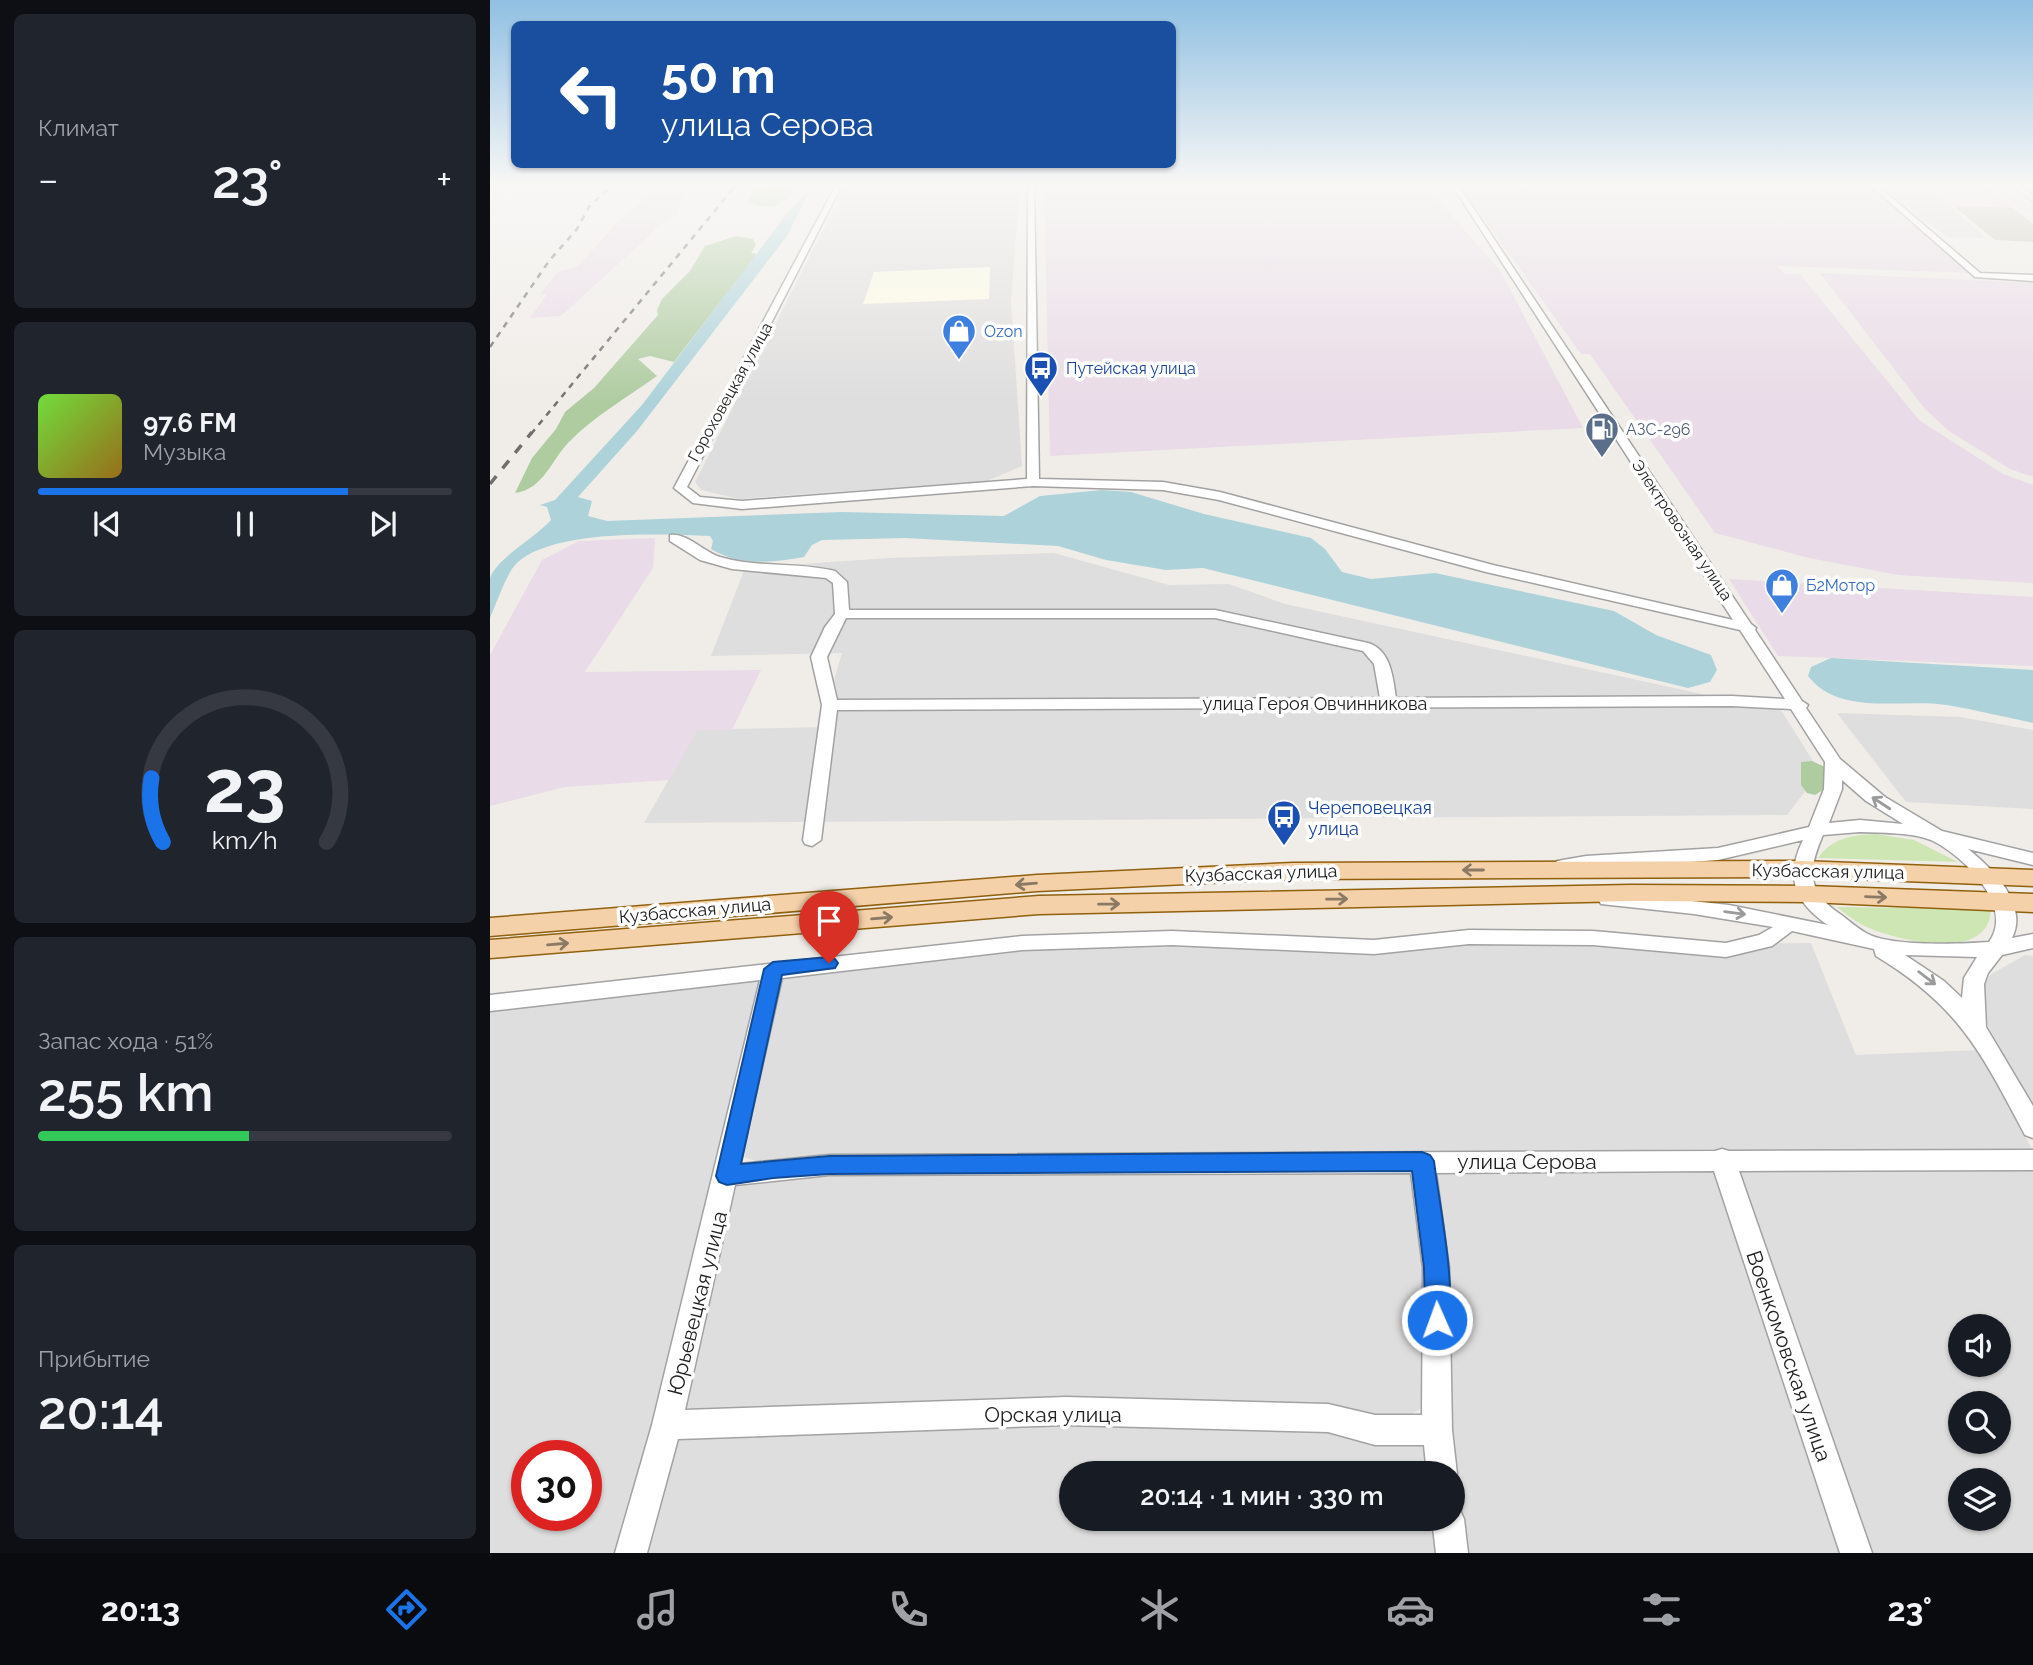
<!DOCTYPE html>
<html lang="ru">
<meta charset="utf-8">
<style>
:root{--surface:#171b24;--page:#20242c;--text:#f1f3f6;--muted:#9ea1a6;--line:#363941;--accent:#1a73e8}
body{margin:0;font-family:Raleway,sans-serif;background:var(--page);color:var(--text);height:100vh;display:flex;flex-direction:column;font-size:26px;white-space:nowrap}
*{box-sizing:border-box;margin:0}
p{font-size:23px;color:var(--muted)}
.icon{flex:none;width:38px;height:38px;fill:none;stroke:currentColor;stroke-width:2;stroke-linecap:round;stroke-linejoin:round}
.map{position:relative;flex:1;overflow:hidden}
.side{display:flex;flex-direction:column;gap:14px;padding:14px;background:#0d0f14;width:490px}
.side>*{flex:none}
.hud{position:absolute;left:21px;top:21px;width:665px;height:147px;border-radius:10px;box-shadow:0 2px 5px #0004;background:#1a4fa0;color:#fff;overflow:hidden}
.tools{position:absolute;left:1458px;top:1314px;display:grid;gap:14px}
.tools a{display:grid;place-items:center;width:63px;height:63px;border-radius:50%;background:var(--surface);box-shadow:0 2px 5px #0004;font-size:35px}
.speed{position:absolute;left:21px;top:1440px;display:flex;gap:14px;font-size:35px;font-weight:700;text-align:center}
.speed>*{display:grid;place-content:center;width:91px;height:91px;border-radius:50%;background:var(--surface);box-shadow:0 2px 5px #0004;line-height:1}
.speed .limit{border:10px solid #d22;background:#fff;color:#111}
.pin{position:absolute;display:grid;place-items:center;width:60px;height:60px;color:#fff;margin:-72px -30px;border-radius:50% 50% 50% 0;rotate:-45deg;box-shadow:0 0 7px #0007}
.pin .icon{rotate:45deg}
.me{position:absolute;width:77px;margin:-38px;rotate:358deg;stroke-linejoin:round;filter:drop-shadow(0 0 5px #0008)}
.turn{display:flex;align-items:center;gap:24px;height:147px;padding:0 35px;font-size:32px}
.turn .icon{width:91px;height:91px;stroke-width:2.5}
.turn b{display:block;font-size:49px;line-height:60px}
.big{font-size:52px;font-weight:600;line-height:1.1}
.side .card{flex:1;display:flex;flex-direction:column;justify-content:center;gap:10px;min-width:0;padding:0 24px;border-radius:10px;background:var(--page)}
.side .dial{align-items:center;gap:0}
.dial svg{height:182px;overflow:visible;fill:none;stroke:var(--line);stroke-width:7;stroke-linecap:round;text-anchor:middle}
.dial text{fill:var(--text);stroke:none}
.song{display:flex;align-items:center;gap:21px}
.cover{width:84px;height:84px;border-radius:10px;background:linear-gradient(135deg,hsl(100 70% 55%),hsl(40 70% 35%))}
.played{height:7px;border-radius:4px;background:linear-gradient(90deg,var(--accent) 75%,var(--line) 75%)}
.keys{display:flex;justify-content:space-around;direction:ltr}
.heat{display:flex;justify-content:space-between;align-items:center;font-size:38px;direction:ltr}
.charge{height:10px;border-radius:5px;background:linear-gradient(90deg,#34c759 51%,var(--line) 0)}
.trip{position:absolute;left:569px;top:1461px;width:406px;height:70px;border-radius:35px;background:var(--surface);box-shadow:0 2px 5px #0004;font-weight:600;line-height:70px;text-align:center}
.menu{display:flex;height:112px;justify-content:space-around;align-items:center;background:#090b0e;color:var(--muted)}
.menu .icon{width:49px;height:49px}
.menu .current{color:var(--accent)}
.menu b{font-size:32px;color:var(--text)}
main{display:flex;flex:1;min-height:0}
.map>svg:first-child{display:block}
.residential{fill:#dfdede;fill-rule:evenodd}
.commercial{fill:#efdada}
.industrial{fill:#e9dbe7}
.education{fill:#fdfce5}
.construction{fill:#c4c4b4}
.grass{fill:#cee6b3}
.forest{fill:#afcca1}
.parking{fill:#e1e1e1}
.water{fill:#add2da}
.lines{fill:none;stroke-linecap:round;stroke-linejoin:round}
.minor-casing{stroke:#a2a2a2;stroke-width:3}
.major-casing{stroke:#91600d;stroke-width:3}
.minor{fill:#fff;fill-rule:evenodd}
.major{fill:#f4d1a9;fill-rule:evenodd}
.rail-far1{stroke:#6f6f6f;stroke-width:2.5;stroke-dasharray:6 6;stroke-linecap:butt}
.rail{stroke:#6f6f6f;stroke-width:3.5;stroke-dasharray:10 10;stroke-linecap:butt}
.oneway{stroke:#9b9b9b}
.oneway2{stroke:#8a7965}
.route{fill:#1a73e8;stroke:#114b97;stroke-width:2}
.labels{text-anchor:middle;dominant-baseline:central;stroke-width:7;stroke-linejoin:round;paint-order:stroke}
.far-shop-label{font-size:16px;fill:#366cbe;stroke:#fff;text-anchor:start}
.far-transit-label{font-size:16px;fill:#164399;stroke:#fff;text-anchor:start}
.far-street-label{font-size:16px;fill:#212121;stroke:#fff}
.far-service-label{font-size:16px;fill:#4e5e75;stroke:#fff;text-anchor:start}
.street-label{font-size:18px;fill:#212121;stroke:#fff}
.transit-label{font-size:18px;fill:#164399;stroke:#fff;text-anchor:start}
.near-street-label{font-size:21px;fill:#212121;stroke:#fff}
</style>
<main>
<section class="side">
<div class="card"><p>Климат</p>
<div class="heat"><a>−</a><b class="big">23°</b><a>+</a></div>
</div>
<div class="card">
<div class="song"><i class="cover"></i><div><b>97.6 FM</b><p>Музыка</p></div></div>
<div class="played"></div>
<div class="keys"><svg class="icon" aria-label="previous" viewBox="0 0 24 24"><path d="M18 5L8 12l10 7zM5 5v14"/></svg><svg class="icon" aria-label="pause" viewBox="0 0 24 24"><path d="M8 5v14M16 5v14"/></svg><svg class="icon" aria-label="next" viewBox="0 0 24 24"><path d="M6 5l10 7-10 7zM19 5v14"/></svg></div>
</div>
<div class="card dial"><svg viewBox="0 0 100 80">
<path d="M14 69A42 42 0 1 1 86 69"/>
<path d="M14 69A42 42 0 0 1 9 41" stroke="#1a73e8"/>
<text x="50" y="56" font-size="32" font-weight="700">23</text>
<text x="50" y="72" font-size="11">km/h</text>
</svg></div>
<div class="card"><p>Запас хода · 51%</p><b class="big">255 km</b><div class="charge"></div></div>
<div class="card"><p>Прибытие</p><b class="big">20:14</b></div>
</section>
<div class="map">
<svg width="1543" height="1553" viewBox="0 0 1543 1553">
<rect width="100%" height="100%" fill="#f0ede8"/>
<g class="residential">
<path d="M356 185H530L521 301 532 466 497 481 249 499 211 490 205 482Z"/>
<path d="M1388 185H1438L1495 238 1457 237Z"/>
<path d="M564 553 679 585 739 584 795 604 1226 697 1284 699 1330 772 1297 815 154 823 207 730 330 727 352 653 221 656 255 568 399 558Z"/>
<path d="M1347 713 1470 717 1543 730V809L1416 802Z"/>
<path d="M1321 943 1366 1055 1489 1050 1543 1151 266 1161 256 1158 250 1152 289 979 294 975 532 948Z"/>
<path d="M1535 955 1543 956V1110L1499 1028 1493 1013 1492 990 1500 975Z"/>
<path d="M269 979 272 983 132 1553H0V1008ZM37 1456H96V1516H37Z"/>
<path d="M1543 1167V1553H1373L1247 1171ZM1470 1326H1508V1365H1470ZM1470 1404H1508V1442H1470ZM1470 1480H1508V1519H1470Z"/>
<path d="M917 1168 925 1174 936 1264V1396L930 1409 915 1419 203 1414 196 1408 194 1393 241 1188 248 1180 292 1172Z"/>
<path d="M948 1168 1225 1170 1357 1553H971L963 1478 944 1175Z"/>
<path d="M575 1421 834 1427 926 1441 934 1447 942 1473 581 1474V1519H948L952 1553H150L183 1445 193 1437Z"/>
</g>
<path class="commercial" d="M1445 185H1494L1524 208 1462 206 1459 203 1466 202Z"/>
<g class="industrial">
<path d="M554 185H934L1010 270 1093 428 560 456Z"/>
<path d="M983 185H1379L1438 232 1481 273 1287 266 1295 274H1310L1429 420 1513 474 1543 485V583L1408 575 1319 558 1225 533 1100 354H1091L981 201 975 189H985Z"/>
<path d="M195 191 185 217 166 227 158 237 71 316 40 318 57 294H50L68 272 88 266 129 221 163 192Z"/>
<path d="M1330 273 1543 283V477L1520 469 1459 431 1435 409Z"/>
<path d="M165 538 163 568 95 672 271 670 242 730H207L179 780 75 787 0 806V655L52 560 89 541Z"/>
<path d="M1239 579 1543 597V666L1288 656Z"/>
</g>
<path class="education" d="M500 267 499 299 373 304 384 272Z"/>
<path class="construction" d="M1463 206 1523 208 1543 224V242L1505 240Z"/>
<g class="grass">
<path d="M1385 834 1424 840 1468 862 1328 858C1342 838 1362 835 1385 834Z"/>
<path d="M1347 907 1501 909C1500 963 1410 941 1379 928 1367 923 1357 915 1347 907Z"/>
</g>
<g class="forest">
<path d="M314 185C293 200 289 214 257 202L261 197 259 189Z"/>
<path d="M246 236 263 239 266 245 261 253 267 254 184 362 160 356 148 359 167 376C138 397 104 416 79 442 61 460 54 489 25 493L42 458 66 429 75 412 104 388 168 315 167 310 172 299 200 271 215 246Z"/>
<path d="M1322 761 1335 767 1333 790 1325 795 1317 793 1311 785V762Z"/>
</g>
<path class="parking" d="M1498 185H1518L1543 204V211L1531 210Z"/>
<g class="water">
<path d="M326 185H331L319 193 297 236 147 431 88 497 102 501 98 516 117 521 352 512 514 516 550 496 612 490 641 492 714 514 821 538 835 549 852 572 881 579 945 573 1124 611 1166 635 1221 655 1227 670 1220 682 1198 688 713 568 676 570 616 560 568 546 415 538 332 540 322 545 314 557C282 563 249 566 221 549L223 541 220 536C172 534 61 529 26 564 16 574 6 605 0 618 0 606 0 589 0 578 7 558 45 538 61 520L57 507 50 505 65 500 152 405 302 207Z"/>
<path d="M1341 658 1543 670V723C1515 717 1486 710 1457 705 1412 698 1350 717 1318 676L1321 667Z"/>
</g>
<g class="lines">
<g class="minor-casing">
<g id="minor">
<path d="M346 185H352L197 487 210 497 252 501 537 479 538 185H544L549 479 673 482 730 492 1003 565 1243 620 962 185H968L1261 624 1266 628 1265 630 1312 701 1318 705 1316 708 1350 759 1395 797 1452 831 1543 853V865L1478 849C1502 868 1539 904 1522 938L1543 934V948L1512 955 1498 973 1494 984 1496 1027 1543 1106V1138L1535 1135C1491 1052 1469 1006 1386 956L1384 949 1302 931 1282 946 1236 957 1103 945 979 944 884 954 682 945 532 950 292 978 250 1164 339 1155 1225 1151 1232 1149 1239 1151 1543 1150V1170L1249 1171 1382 1553H1350L1224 1171 946 1173 959 1268 962 1430 967 1474 962 1485V1474H937L934 1445H885L838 1432 576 1425 188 1439 157 1553H125L162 1425 270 980 0 1011V995L532 936 682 931 884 940 979 930 1103 931 1236 943 1269 935 1283 927 1204 914 1111 904 1108 899 1111 894 1118 892 1239 905 1338 925C1304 902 1295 877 1313 840L1228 860 1074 871 1064 865 1067 861 1096 856 1228 848 1319 827 1334 789 1335 762 1301 709 1242 706 347 710 331 840 322 846 315 844 313 840 332 705 321 657 335 627 345 614 343 583 336 578 242 569 210 560 180 541V535C196 532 214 552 230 557 267 568 307 562 345 571L357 582 359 610H725L878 643C901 650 903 678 906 698L1242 696 1295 699 1250 630 996 572 729 500 673 490 543 486 252 509 203 503 184 488ZM356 618H725L873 651 884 664 890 698 347 700 337 657ZM1352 780 1376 801 1413 824 1370 820 1339 823 1352 789ZM1370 832C1391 833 1421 832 1441 840 1473 855 1525 906 1499 942 1471 944 1400 947 1376 933 1367 928 1358 920 1350 914 1316 891 1318 869 1333 835ZM1415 955 1487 957 1474 978 1472 998 1454 981ZM921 1173 933 1268 932 1415H885L838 1404 576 1397 195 1410 245 1185 339 1175Z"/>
<path d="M1380 185H1387L1490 273 1543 275V281L1485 277Z"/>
<path d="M1522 185H1529L1543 196V201Z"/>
<path d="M962 1505 969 1508 974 1519 978 1553H946L942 1519H962Z"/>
</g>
</g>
<g class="major-casing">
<g id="major">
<path d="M1311 861 1543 870V886L1311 877 803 879 547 891 0 936V918L547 875 803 863Z"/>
<path d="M1141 885 1318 886 1543 894V912L1318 902 1141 901 549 914 0 958V940L549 896Z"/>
</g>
</g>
<use href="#minor" class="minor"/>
<use href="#major" class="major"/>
<g class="rail-far1">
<path d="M0 347 59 261 87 229 100 205 124 185"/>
<path d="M41 434 246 185"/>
</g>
<path class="rail" d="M0 484 42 432"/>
</g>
<defs><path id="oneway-shaft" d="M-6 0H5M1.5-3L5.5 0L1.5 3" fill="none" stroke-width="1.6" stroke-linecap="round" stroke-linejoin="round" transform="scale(1.75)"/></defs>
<g class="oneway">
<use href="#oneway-shaft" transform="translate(1391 803) rotate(-147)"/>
<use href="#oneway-shaft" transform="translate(1245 913) rotate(8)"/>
<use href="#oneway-shaft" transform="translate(1437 978) rotate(37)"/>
</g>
<g class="oneway2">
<use href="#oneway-shaft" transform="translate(983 870) rotate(180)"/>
<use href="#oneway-shaft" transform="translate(536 884) rotate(175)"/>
<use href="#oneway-shaft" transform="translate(1386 897) rotate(2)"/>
<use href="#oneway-shaft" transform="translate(847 899) rotate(-1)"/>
<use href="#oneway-shaft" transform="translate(619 904) rotate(-1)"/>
<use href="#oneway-shaft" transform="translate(392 918) rotate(-5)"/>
<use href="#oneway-shaft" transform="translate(68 944) rotate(-5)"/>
</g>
<linearGradient id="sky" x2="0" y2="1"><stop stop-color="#90c0e2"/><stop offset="0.46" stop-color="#f8f7f5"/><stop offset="1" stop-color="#f8f7f5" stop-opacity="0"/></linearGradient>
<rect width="1543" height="402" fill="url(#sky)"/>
<path class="route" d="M339 957 345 959 348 963 345 968 292 975 251 1164 339 1156 932 1152 940 1155 944 1161C948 1197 969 1298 956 1328L947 1331 938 1328 935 1320 934 1268 922 1171 339 1174 283 1178 237 1185 229 1182 226 1176 274 969 283 962Z"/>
<defs>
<g id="shop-pin" transform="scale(1.75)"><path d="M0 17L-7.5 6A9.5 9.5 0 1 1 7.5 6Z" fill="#3f7fe0" stroke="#fff"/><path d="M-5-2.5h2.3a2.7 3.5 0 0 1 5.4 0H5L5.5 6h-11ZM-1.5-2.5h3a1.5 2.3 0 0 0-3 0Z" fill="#fff"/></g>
<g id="bus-pin" transform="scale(1.75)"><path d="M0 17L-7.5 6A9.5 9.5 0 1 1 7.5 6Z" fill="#1a4fb4" stroke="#fff"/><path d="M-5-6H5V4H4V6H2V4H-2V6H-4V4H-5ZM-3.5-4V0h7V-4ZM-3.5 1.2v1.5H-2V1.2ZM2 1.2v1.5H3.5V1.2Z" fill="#fff"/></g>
<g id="fuel-pin" transform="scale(1.75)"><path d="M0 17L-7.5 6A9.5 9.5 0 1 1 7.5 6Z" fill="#5c6f8a" stroke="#fff"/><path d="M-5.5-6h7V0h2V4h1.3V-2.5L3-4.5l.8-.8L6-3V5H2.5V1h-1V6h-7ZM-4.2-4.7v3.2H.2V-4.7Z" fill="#fff"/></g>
</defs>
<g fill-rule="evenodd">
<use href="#shop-pin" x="469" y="331"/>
<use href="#bus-pin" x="551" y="368"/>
<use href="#fuel-pin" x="1112" y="429"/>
<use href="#shop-pin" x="1292" y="585"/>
<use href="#bus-pin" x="794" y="817"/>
</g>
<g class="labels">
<g class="far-shop-label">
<text x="494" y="331">Ozon</text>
<text x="1316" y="585">Б2Мотор</text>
</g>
<g class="far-transit-label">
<text x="576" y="368">Путейская улица</text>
</g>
<g class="far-street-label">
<text transform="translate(240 392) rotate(-61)">Гороховецкая улица</text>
<text transform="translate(1192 530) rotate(56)">Электровозная улица</text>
</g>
<g class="far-service-label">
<text x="1136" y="429">АЗС-296</text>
</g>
<g class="street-label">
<text x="825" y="703">улица Героя Овчинникова</text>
<text transform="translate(1338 871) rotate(1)">Кузбасская улица</text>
<text transform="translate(771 873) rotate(-2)">Кузбасская улица</text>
<text transform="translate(205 910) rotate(-5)">Кузбасская улица</text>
</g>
<g class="transit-label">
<text x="818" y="807">Череповецкая<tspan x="818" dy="21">улица</tspan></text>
</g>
<g class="near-street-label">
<text x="1037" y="1161">улица Серова</text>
<text transform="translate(207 1303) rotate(-76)">Юрьевецкая улица</text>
<text transform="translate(1299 1356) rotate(71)">Военкомовская улица</text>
<text x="563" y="1414">Орская улица</text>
</g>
</g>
</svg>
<div class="tools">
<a><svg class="icon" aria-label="sound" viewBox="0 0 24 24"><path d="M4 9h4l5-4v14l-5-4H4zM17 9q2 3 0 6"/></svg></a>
<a><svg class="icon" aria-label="search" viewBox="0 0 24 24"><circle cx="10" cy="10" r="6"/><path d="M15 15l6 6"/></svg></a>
<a><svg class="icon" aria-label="layers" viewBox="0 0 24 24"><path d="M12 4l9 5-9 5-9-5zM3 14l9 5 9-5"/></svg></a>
</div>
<div class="speed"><div class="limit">30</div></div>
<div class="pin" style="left:339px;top:963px;background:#d93025"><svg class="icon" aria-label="arrive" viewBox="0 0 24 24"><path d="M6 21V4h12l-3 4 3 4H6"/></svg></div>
<svg class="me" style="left:947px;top:1320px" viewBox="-20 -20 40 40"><circle r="17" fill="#1a73e8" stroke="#fff" stroke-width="3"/><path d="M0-11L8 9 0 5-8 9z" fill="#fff"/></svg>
<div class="trip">20:14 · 1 мин · 330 m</div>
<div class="hud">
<div class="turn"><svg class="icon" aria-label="left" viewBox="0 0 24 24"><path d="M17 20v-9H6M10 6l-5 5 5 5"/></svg><div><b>50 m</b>улица Серова</div></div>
</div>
</div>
</main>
<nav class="menu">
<b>20:13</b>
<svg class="icon current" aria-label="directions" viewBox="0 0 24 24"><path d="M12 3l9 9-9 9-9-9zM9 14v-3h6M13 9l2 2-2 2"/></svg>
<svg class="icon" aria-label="music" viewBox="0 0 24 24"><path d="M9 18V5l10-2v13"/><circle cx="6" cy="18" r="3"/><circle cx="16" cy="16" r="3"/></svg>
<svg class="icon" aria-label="phone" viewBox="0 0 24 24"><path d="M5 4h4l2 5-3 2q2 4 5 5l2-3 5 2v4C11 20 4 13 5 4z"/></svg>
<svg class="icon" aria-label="climate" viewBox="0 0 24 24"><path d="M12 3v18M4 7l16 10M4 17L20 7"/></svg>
<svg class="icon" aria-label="car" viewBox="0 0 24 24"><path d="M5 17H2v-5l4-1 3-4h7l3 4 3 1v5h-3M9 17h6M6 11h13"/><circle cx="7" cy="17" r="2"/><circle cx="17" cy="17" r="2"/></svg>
<svg class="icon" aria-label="filters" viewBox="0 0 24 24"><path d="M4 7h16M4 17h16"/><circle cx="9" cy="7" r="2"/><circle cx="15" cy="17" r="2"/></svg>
<b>23°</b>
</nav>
